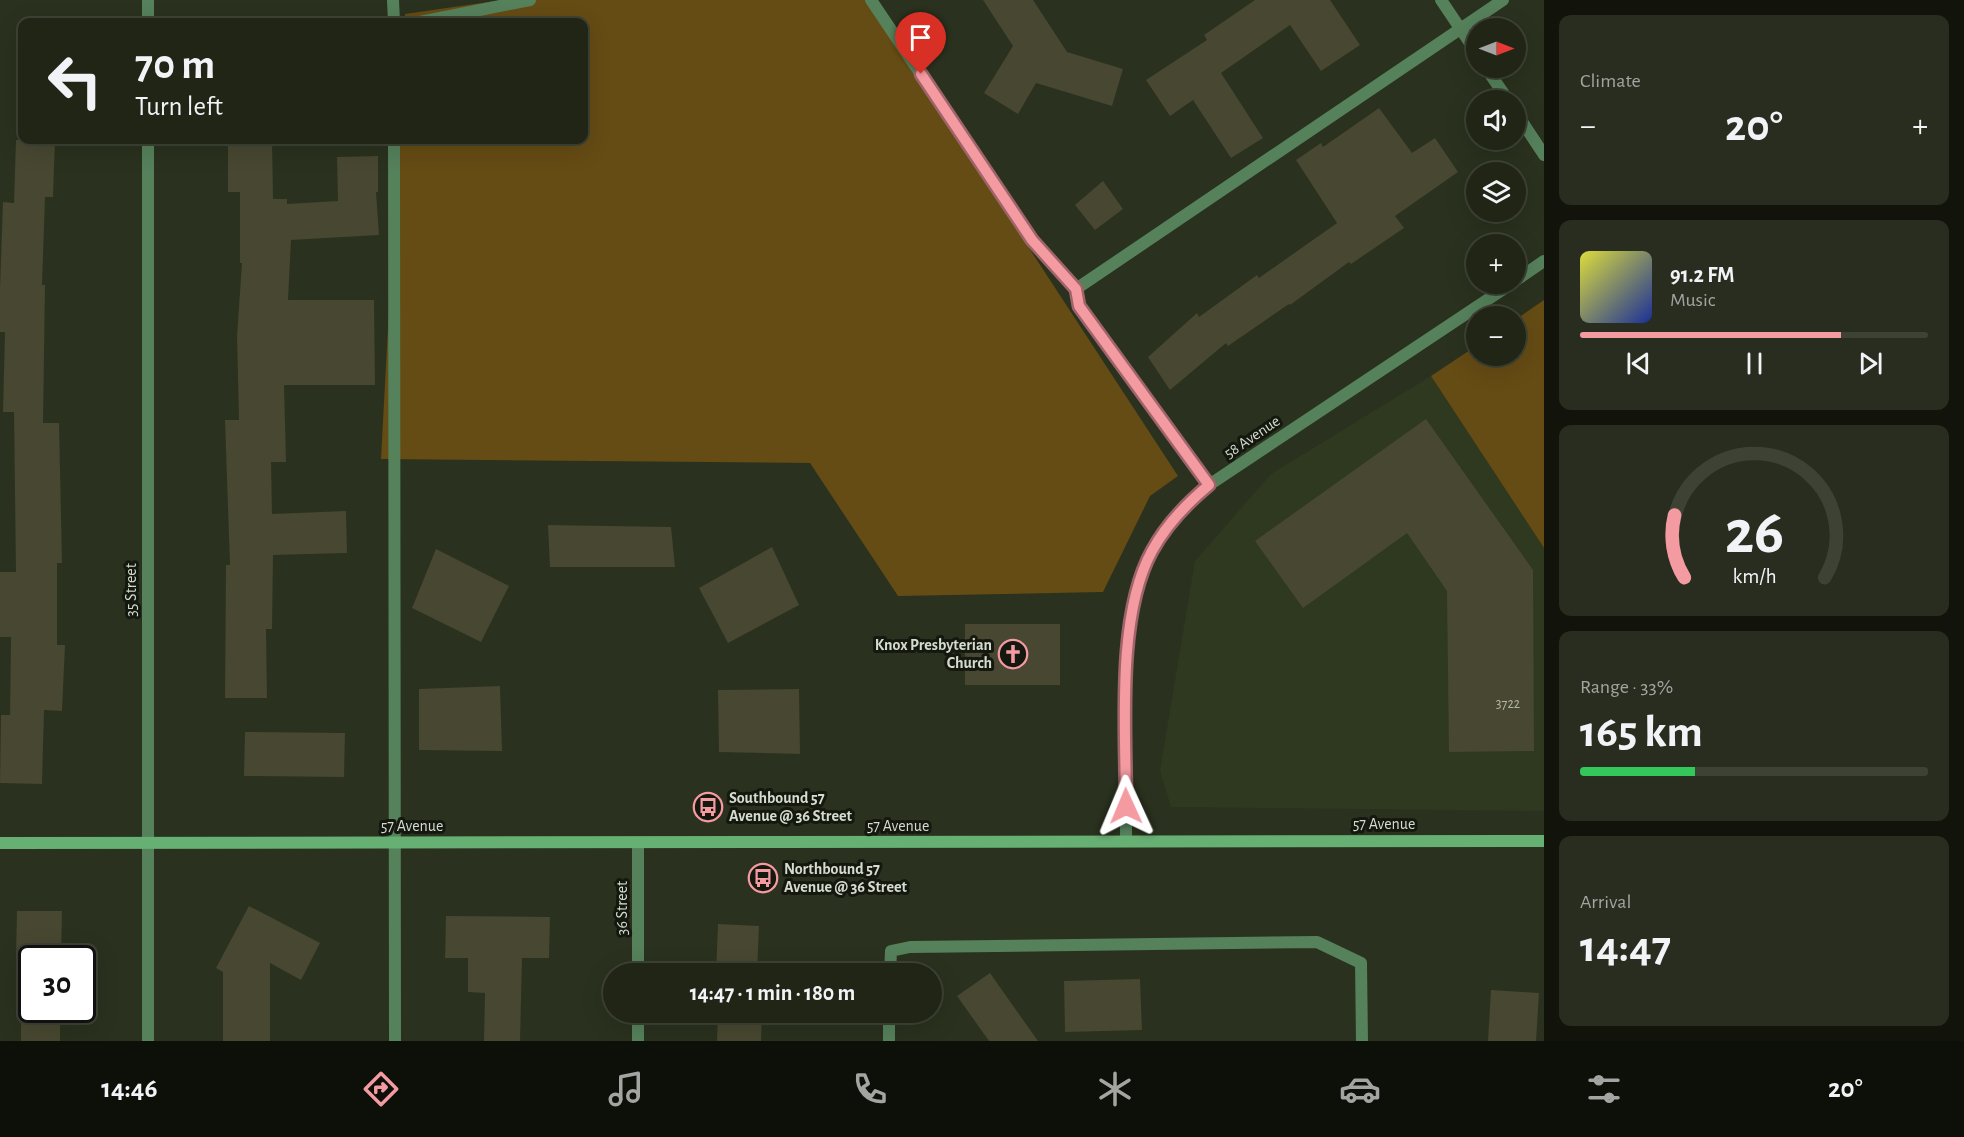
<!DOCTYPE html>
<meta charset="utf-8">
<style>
:root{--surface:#202516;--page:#282d1f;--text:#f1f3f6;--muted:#a2a5a1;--line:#3d4235;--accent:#f49aa1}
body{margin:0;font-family:"Alegreya Sans",sans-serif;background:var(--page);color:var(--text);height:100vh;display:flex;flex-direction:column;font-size:22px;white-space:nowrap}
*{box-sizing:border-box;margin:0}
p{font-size:20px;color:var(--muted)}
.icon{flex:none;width:33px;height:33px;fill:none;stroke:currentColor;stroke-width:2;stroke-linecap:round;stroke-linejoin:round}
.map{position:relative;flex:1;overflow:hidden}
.drawer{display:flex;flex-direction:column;gap:15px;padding:15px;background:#12140c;width:420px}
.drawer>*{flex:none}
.top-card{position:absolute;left:18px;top:18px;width:570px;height:126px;border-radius:12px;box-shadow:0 6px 24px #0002,0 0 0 2px var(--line);background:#202516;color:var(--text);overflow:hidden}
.needle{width:39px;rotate:90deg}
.controls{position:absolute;left:1466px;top:18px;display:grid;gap:12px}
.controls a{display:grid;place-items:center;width:60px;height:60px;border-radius:50%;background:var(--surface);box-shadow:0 6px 24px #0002,0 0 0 2px var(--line);font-size:30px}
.speed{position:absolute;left:18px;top:945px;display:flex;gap:12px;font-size:30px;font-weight:700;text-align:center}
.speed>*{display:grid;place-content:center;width:78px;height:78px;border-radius:50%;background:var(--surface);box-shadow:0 6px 24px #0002,0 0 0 2px var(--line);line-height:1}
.speed .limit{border:3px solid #111;border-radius:9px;background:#fff;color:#111}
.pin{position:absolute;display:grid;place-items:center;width:51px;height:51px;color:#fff;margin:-62px -26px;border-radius:50% 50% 50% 0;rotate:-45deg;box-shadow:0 0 6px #0007}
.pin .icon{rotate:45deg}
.me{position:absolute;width:66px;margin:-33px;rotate:359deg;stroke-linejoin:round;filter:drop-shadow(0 0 4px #0008)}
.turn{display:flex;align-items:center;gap:21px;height:126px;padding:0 18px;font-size:27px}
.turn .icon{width:78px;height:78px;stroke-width:2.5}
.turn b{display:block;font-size:42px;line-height:51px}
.big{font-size:45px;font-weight:700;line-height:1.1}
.drawer .widget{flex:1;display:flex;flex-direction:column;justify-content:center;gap:9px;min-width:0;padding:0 21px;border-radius:12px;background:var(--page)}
.drawer .dial{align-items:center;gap:0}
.dial svg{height:156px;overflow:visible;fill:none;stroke:var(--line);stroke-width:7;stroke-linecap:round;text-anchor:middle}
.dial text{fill:var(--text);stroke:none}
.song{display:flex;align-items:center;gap:18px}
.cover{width:72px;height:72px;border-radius:9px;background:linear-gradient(135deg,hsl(60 70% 55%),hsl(230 70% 35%))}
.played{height:6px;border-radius:3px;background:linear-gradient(90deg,var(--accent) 75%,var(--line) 75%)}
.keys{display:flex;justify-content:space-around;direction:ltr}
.heat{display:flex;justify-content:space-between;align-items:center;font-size:33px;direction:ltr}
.charge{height:9px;border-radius:4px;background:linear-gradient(90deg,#34c759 33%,var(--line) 0)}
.trip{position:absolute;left:603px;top:963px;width:339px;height:60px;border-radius:30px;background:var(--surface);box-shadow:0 6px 24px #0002,0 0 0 2px var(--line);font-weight:700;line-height:60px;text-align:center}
.dock{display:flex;height:96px;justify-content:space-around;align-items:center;background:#0d0f09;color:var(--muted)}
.dock .icon{width:42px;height:42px}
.dock .selected{color:var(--accent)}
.dock b{font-size:27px;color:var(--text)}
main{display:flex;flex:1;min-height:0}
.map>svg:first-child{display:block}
.built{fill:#2f3920}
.green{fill:#654b14}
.building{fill:#484731}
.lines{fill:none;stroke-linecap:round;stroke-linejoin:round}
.lane{stroke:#55815b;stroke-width:12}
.street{stroke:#55815b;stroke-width:12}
.secondary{stroke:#67b073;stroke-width:12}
.route-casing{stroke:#9f6469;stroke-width:15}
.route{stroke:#f49aa1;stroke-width:10}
.labels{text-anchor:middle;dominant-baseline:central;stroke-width:6;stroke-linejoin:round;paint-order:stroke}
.number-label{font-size:14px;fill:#b2b6a8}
.street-label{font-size:16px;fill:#d5dbcf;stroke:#14180f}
.poi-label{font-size:16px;font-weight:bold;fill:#d5dbcf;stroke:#14180f;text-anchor:start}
</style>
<main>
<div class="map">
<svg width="1544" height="1041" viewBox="0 0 1544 1041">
<rect width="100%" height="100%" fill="#2a311e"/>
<path class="built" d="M1431 376 1544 548V811L1171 807 1160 771 1195 561 1271 474Z"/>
<g class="green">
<path d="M502 0H867L1178 476 1150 496 1103 592 898 596 810 463 381 459 398 140H584V22H405V14Z"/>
<path d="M1544 300V548L1431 376 1476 346V356H1515V320Z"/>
</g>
<g class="building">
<path d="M983 0H1033L1067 52 1123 69 1112 106 1036 83 1018 114 984 93 1013 46Z"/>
<path d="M1255 0H1330L1360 45 1321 71 1290 25 1221 73 1263 138 1231 158 1193 100 1170 116 1146 80 1207 40 1204 35Z"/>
<path d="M1379 108 1412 153 1435 138 1458 172 1395 216 1404 228 1351 264 1349 262 1290 305 1289 304 1228 346 1226 343 1170 390 1148 357 1197 313 1199 317 1257 275 1259 278 1337 223 1296 160 1321 143 1323 147Z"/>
<path d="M16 140H55L53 197H45L42 285H45L43 423H59L62 563H57V645H65L62 711 44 710 42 784 0 783 1 715H10L11 637H0V572H16L14 412H3L5 332H0V288L3 202 14 203Z"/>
<path d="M228 140H272L273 199H287V204L338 201 337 157 378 156V192H376L379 235 291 240 288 300H374L375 385H284L286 462H271L272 514 346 511 347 553 273 555 272 629H266L267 698H225L226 565H230L225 420H239L237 336 242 263H240V192H228Z"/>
<path d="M1103 181 1123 209 1095 230 1075 205Z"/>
<path d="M1426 419 1533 570 1534 751 1449 752 1447 591 1407 533 1303 608 1255 541Z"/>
<path d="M548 525 671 527 675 567H550Z"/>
<path d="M772 547 799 605 728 643 699 588Z"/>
<path d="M436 549 509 586 481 642 412 608Z"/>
<rect x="965" y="624" width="95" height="61"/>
<path d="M500 686 502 751 419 750V689Z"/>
<path d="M799 689 800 754 719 752 718 690Z"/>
<path d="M245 732 345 733 344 777 244 776Z"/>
<path d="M249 906 320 943 301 980 270 963V1041H223V972L216 968Z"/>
<path d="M17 911H62L61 958H16Z"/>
<path d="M446 916 550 917 549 958H522L520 1041H484L485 993 468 992V958H445Z"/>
<path d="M718 924 759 926 757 974H716Z"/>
<path d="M990 973 1038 1041H989L957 996Z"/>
<path d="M1140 979 1142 1030 1065 1032 1064 981Z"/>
<path d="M1491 990 1539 993 1536 1041H1488Z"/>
<rect x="21" y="1010" width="39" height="31"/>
<path d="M718 1012H762L761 1041H717Z"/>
</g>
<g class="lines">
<g class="lane">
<path d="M393 0 394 22"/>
<path d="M871 0 1032 240 1076 289 1079 306 1209 485"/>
<path d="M420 22 530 0"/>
<path d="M394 140 395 1041"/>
<path d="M1076 289 1503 0"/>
<path d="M890 974 891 951 910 947 1317 942 1361 963 1362 1041"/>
<path d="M889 1041V1012"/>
</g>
<g class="street">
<path d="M1441 0 1476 52"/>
<path d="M148 22V0"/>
<path d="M1486 68 1508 100"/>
<path d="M1515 111 1544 155"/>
<path d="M148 140V1041"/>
<path d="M1515 281 1544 261"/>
<path d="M1126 841C1126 804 1126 768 1126 731 1125 673 1123 602 1152 551 1167 525 1186 504 1209 485L1511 284"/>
<path d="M638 974V843"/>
<path d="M638 1041V1012"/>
</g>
<path class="secondary" d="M0 843 1544 841"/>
</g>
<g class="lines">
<g class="route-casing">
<path id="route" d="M921 74 1032 240 1076 289 1079 306 1209 485C1186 504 1166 525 1152 551 1116 616 1126 732 1126 806"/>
</g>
<use href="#route" class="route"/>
</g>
<defs>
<g id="church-ring" transform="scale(1.5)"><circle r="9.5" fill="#14180f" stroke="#f49aa1" stroke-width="1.5"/><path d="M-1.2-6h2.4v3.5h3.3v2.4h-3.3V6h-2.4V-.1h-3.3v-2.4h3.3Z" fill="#f49aa1"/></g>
<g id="bus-ring" transform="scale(1.5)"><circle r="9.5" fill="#14180f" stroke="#f49aa1" stroke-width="1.5"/><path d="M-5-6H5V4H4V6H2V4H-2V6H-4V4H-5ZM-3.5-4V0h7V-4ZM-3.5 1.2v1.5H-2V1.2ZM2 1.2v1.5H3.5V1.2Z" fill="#f49aa1"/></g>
</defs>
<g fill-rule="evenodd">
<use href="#church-ring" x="1013" y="654"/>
<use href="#bus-ring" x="708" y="807"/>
<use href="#bus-ring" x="763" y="878"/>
</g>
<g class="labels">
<g class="number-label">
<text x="1508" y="704">3722</text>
</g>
<g class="street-label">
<text transform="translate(1252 437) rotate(-34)">58 Avenue</text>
<text transform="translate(131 590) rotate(-90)">35 Street</text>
<text x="1384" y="824">57 Avenue</text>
<text x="412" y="826">57 Avenue</text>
<text x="898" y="826">57 Avenue</text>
<text transform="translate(622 908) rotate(-90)">36 Street</text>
</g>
<g class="poi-label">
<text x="992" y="645" text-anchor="end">Knox Presbyterian<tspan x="992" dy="18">Church</tspan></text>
<text x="729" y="798">Southbound 57<tspan x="729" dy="18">Avenue @ 36 Street</tspan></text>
<text x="784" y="869">Northbound 57<tspan x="784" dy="18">Avenue @ 36 Street</tspan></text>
</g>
</g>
</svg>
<div class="controls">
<a><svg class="needle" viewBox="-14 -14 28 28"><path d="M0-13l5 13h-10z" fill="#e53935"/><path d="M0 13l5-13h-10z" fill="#a2a5a1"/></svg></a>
<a><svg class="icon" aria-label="sound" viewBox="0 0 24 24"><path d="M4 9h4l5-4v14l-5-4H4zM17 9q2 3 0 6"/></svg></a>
<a><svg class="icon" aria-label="layers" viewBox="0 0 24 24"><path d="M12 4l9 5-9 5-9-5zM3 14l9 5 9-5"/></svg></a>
<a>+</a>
<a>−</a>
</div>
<div class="speed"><div class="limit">30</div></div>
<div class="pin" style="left:921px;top:74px;background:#d93025"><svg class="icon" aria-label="arrive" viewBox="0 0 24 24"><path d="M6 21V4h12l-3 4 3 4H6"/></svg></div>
<svg class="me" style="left:1126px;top:806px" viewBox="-20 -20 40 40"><path d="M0-17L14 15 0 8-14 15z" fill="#f49aa1" stroke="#fff" stroke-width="4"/></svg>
<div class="trip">14:47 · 1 min · 180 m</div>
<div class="top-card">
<div class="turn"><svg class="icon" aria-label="left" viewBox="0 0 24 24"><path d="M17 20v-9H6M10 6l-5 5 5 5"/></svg><div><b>70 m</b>Turn left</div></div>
</div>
</div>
<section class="drawer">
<div class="widget"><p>Climate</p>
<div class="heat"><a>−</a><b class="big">20°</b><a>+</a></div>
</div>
<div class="widget">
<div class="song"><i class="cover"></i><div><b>91.2 FM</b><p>Music</p></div></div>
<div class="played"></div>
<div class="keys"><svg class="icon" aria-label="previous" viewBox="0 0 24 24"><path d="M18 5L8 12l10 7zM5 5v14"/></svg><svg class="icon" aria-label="pause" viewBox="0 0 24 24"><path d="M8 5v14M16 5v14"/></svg><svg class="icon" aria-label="next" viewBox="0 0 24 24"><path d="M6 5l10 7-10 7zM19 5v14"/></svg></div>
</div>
<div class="widget dial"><svg viewBox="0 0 100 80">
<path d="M14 69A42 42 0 1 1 86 69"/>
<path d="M14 69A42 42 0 0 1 9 37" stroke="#f49aa1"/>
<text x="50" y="56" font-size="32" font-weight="700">26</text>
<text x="50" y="72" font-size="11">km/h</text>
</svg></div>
<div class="widget"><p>Range · 33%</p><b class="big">165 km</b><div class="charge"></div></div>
<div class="widget"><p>Arrival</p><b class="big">14:47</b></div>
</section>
</main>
<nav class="dock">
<b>14:46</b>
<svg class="icon selected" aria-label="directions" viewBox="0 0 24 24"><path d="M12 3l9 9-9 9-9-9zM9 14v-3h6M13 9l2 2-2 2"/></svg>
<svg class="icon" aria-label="music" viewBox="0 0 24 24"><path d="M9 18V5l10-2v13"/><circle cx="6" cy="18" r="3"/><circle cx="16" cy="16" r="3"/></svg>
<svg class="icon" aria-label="phone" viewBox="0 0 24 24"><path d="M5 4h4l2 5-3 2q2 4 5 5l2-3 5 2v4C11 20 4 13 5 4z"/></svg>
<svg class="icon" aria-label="climate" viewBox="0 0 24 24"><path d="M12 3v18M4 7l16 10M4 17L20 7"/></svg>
<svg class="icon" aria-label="car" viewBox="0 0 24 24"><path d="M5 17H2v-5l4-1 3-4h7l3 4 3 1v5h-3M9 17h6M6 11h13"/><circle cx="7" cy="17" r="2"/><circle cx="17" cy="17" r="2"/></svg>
<svg class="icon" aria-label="filters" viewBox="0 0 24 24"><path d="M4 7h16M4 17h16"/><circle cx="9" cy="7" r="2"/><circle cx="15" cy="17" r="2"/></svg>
<b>20°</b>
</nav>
